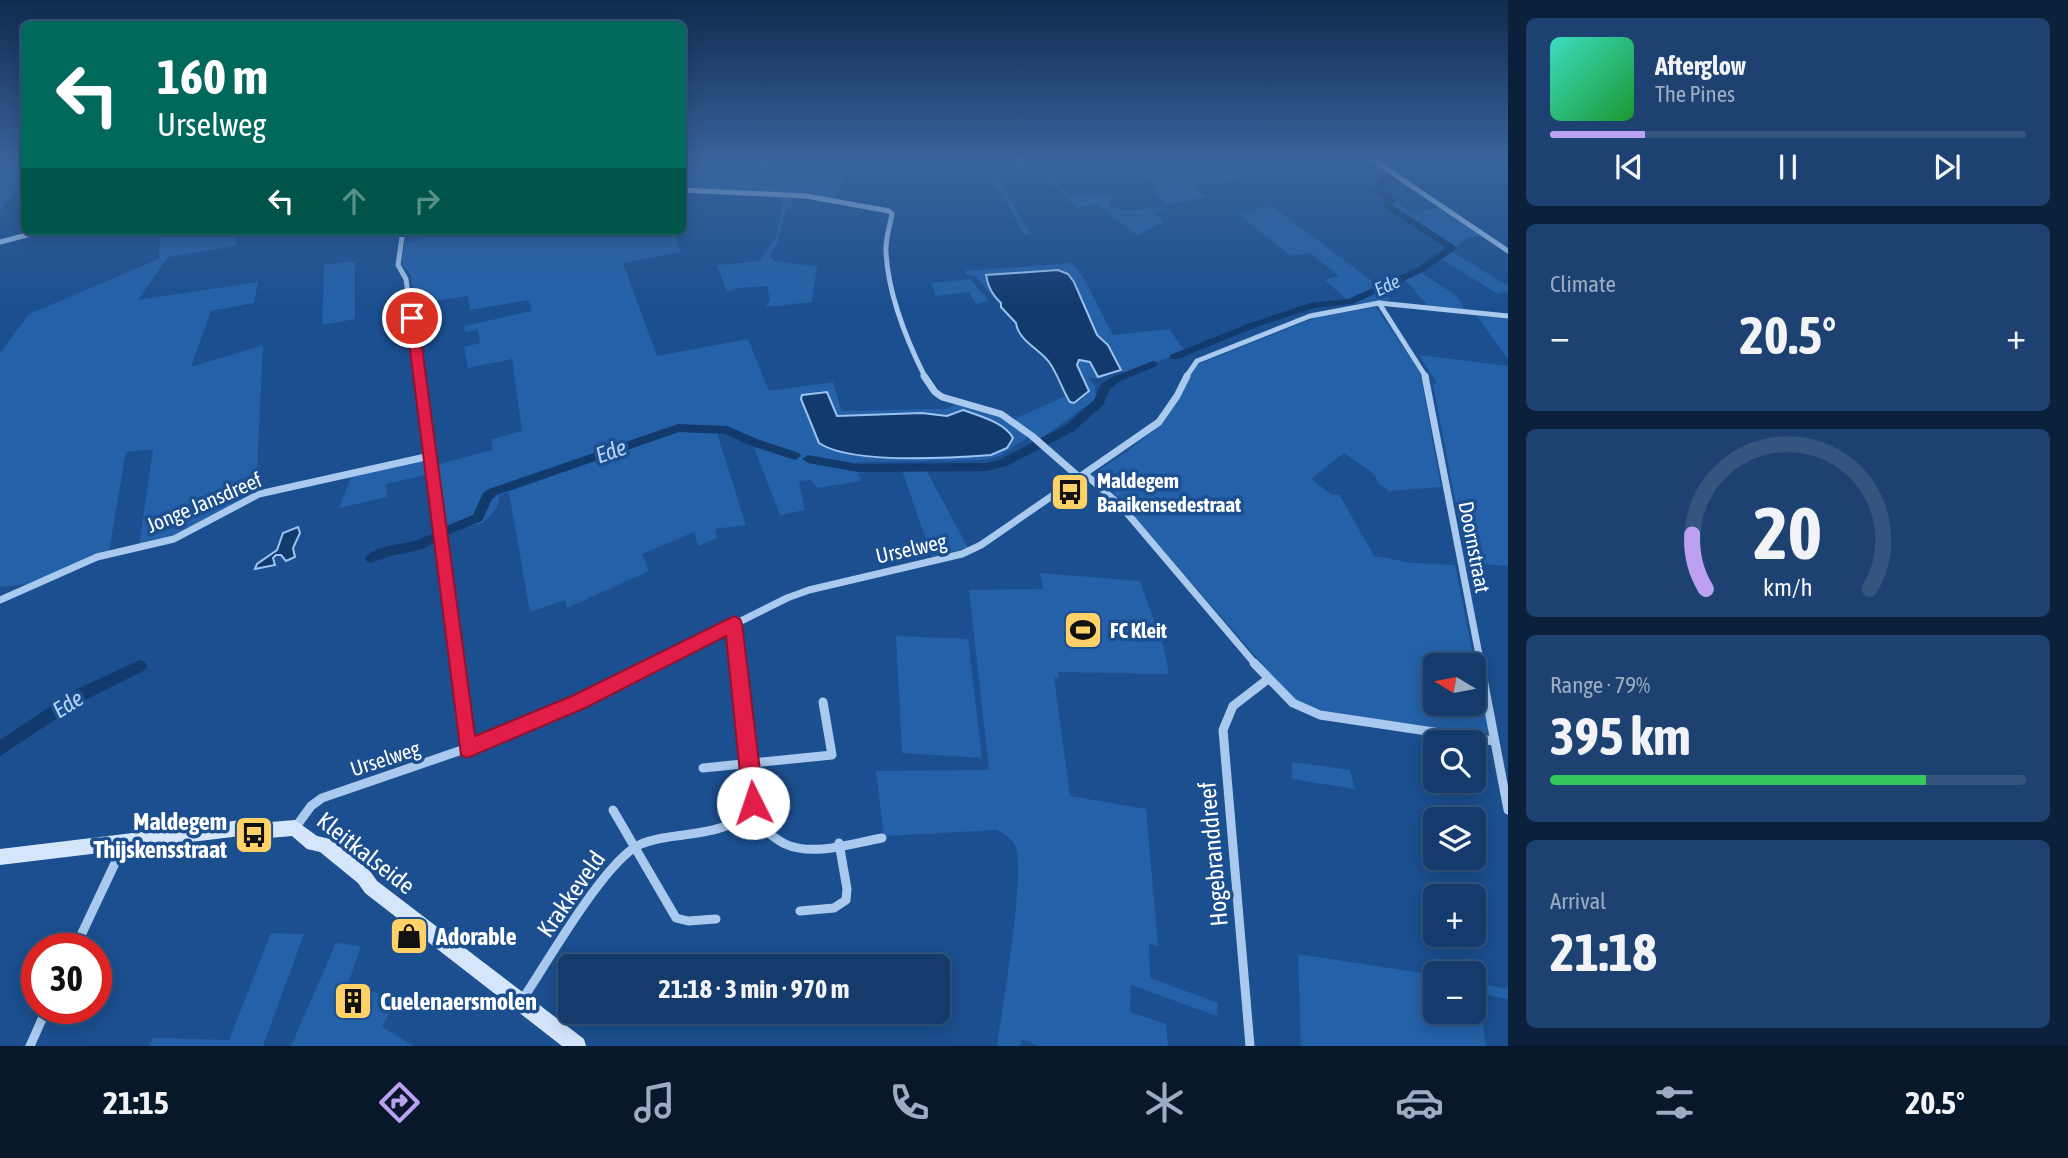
<!DOCTYPE html>
<meta charset="utf-8">
<style>
:root{--surface:#143b6b;--page:#1d4271;--text:#f1f3f6;--muted:#9dadc1;--line:#33557e;--accent:#bca0f2}
body{margin:0;font-family:"Asap Condensed",sans-serif;background:var(--page);color:var(--text);height:100vh;display:flex;flex-direction:column;font-size:26px;white-space:nowrap}
*{box-sizing:border-box;margin:0}
p{font-size:23px;color:var(--muted)}
.icon{flex:none;width:38px;height:38px;fill:none;stroke:currentColor;stroke-width:2;stroke-linecap:round;stroke-linejoin:round}
.map{position:relative;flex:1;overflow:hidden}
.panel{display:flex;flex-direction:column;gap:18px;padding:18px;background:#0b203b;width:560px}
.panel>*{flex:none}
.banner{position:absolute;left:21px;top:21px;width:665px;height:214px;border-radius:10px;box-shadow:0 4px 18px #0003,0 0 0 2px var(--line);background:#00695c;color:#fff;overflow:hidden}
.needle{width:46px;rotate:280deg}
.tools{position:absolute;left:1423px;top:653px;display:grid;gap:14px}
.tools a{display:grid;place-items:center;width:63px;height:63px;border-radius:10px;background:var(--surface);box-shadow:0 4px 18px #0003,0 0 0 2px var(--line);font-size:35px}
.speed{position:absolute;left:21px;top:933px;display:flex;gap:14px;font-size:35px;font-weight:700;text-align:center}
.speed>*{display:grid;place-content:center;width:91px;height:91px;border-radius:50%;background:var(--surface);box-shadow:0 4px 18px #0003,0 0 0 2px var(--line);line-height:1}
.speed .limit{border:10px solid #d22;background:#fff;color:#111}
.pin{position:absolute;display:grid;place-items:center;width:60px;height:60px;color:#fff;margin:-30px;border:4px solid #fff;border-radius:50%;box-shadow:0 2px 7px #0007}
.me{position:absolute;width:77px;margin:-38px;rotate:356deg;stroke-linejoin:round;filter:drop-shadow(0 0 5px #0008)}
.turn{display:flex;align-items:center;gap:24px;height:147px;padding:0 21px;font-size:32px}
.turn .icon{width:91px;height:91px;stroke-width:2.5}
.turn b{display:block;font-size:49px;line-height:60px}
.lanes{display:flex;align-items:center;height:66px;padding:0 21px;background:#0003;justify-content:center;gap:35px;direction:ltr}
.lanes .off{opacity:.35}
.big{font-size:52px;font-weight:700;line-height:1.1}
.panel .tile{flex:1;display:flex;flex-direction:column;justify-content:center;gap:10px;min-width:0;padding:0 24px;border-radius:10px;background:var(--page)}
.panel .dial{align-items:center;gap:0}
.dial svg{height:182px;overflow:visible;fill:none;stroke:var(--line);stroke-width:7;stroke-linecap:round;text-anchor:middle}
.dial text{fill:var(--text);stroke:none}
.song{display:flex;align-items:center;gap:21px}
.cover{width:84px;height:84px;border-radius:10px;background:linear-gradient(135deg,hsl(170 70% 55%),hsl(130 70% 35%))}
.played{height:7px;border-radius:4px;background:linear-gradient(90deg,var(--accent) 20%,var(--line) 20%)}
.keys{display:flex;justify-content:space-around;direction:ltr}
.heat{display:flex;justify-content:space-between;align-items:center;font-size:38px;direction:ltr}
.charge{height:10px;border-radius:5px;background:linear-gradient(90deg,#34c759 79%,var(--line) 0)}
.trip{position:absolute;left:558px;top:954px;width:392px;height:70px;border-radius:10px;background:var(--surface);box-shadow:0 4px 18px #0003,0 0 0 2px var(--line);font-weight:700;line-height:70px;text-align:center}
.dock{display:flex;height:112px;justify-content:space-around;align-items:center;background:#08182b;color:var(--muted)}
.dock .icon{width:49px;height:49px}
.dock .on{color:var(--accent)}
.dock b{font-size:32px;color:var(--text)}
main{display:flex;flex:1;min-height:0}
.map>svg:first-child{display:block}
.green{fill:#2461a8;fill-rule:evenodd}
.water{fill:#123a6d;stroke:#9cc4f0;stroke-width:2}
.lines{fill:none;stroke-linecap:round;stroke-linejoin:round}
.river{fill:#123a6d;fill-rule:evenodd}
.street-far2{stroke:#a9c9ee;stroke-width:5}
.street-far1{stroke:#a9c9ee;stroke-width:7}
.street{stroke:#a9c9ee;stroke-width:9}
.secondary{fill:#d6e6fa;fill-rule:evenodd}
.route{fill:#e11d48;stroke:#92132f;stroke-width:2}
.labels{text-anchor:middle;dominant-baseline:central;stroke-width:7;stroke-linejoin:round;paint-order:stroke}
.far-water-label{font-size:19px;font-style:italic;fill:#b5d3f5;stroke:#1b4f8f}
.poi-label{font-size:21px;font-weight:bold;fill:#fff;stroke:#1b4f8f;text-anchor:start}
.street-label{font-size:21px;fill:#fff;stroke:#1b4f8f}
.water-label{font-size:23px;font-style:italic;fill:#b5d3f5;stroke:#1b4f8f}
.near-poi-label{font-size:24px;font-weight:bold;fill:#fff;stroke:#1b4f8f;text-anchor:start}
.near-street-label{font-size:24px;fill:#fff;stroke:#1b4f8f}
</style>
<main>
<div class="map">
<svg width="1508" height="1046" viewBox="0 0 1508 1046">
<rect width="100%" height="100%" fill="#1b4f8f"/>
<g class="green">
<path d="M0 160H24V179L0 211Z"/>
<path d="M683 160H851L835 199 683 188Z"/>
<path d="M983 160H1213L1239 180 1194 186 1206 197 1168 205 1150 189 1158 187 1129 161 1046 171 1069 195H1115L1108 204C1122 217 1143 208 1161 207L1163 210 1154 212 1164 222 1137 235 1096 204 1077 208 1038 170 992 167 1031 235 1024 234Z"/>
<path d="M1369 160 1398 177 1386 179 1382 193 1412 213 1440 207 1483 236 1467 238 1451 251 1508 286V291L1498 294 1441 259 1435 263 1431 261 1451 245 1399 216 1402 215 1385 204 1389 200 1375 192 1382 177 1392 175Z"/>
<path d="M784 195 792 199 791 208H786L777 244 770 256 774 261 817 266 812 302 766 307 770 300 767 286 737 288 727 292 717 265 759 261 776 237Z"/>
<path d="M1272 206 1381 288 1391 300 1338 306 1333 301 1347 300 1325 280 1339 276 1310 253 1291 256 1238 214Z"/>
<path d="M160 231H235L236 246 168 257 138 300 258 282 254 303 211 311 191 367 263 345 256 492 183 533 139 545 153 449 126 452 109 551 27 584 0 587V353L29 314 159 259Z"/>
<path d="M458 231H673L681 252 623 263 657 356 748 339 769 391 833 382 841 410 844 411 946 409 958 403C981 409 1014 416 1027 438L1000 456 985 460 856 462V465L923 464 968 548 932 557 902 470 858 473 861 481 817 488 811 480 799 481 805 510 780 515 751 440 726 431 716 430 746 525 715 529 717 538 698 546 694 532 642 554 649 571 567 608 565 600 530 612 509 493 500 495 497 508 483 523 443 533 436 465 492 450V439L522 431 512 359 468 368 464 347 480 343 478 330 465 332 464 326 532 311 529 300 470 310 468 296 414 304 411 275 402 264 405 242ZM821 391 837 416 922 413 947 416 963 410 989 420 1011 434 991 455C950 458 861 464 826 448L807 393Z"/>
<path d="M355 261V319L322 325 324 265Z"/>
<path d="M1072 263 1082 275 1113 335 1169 329 1185 351 1124 375 1108 345 1097 335 1074 282 1058 270 986 275 1001 307 975 275H967L965 271Z"/>
<path d="M1417 270 1457 296 1465 309 1428 305 1402 277Z"/>
<path d="M970 279 989 301 976 304 969 292 936 296 931 283Z"/>
<path d="M1376 307 1420 372 1441 487 1389 491 1379 484 1374 474 1344 453 1311 479 1332 495 1339 494 1374 556 1413 563 1455 565 1488 728 1487 733 1483 734 1324 712 1300 703 1284 689 1112 491 1091 476C1142 440 1169 428 1194 368L1199 364 1317 317ZM1435 665H1474V704H1435Z"/>
<path d="M1477 316 1508 319V359Z"/>
<path d="M1419 355 1508 366V566L1467 563 1433 384 1437 383Z"/>
<path d="M1084 359C1093 362 1094 374 1102 378H1089L1095 386 1096 398 1091 403 1040 439 1014 419 1066 396 1070 402 1079 401 1088 394 1077 362Z"/>
<path d="M422 460 428 462 429 474 386 484 387 497 339 508 352 475Z"/>
<path d="M1040 573 1140 581 1164 648 1169 674 1058 672 1059 677H1054L1070 796 1146 809 1158 946 1149 944 1150 978 1218 1003 1217 1016 1131 985 1130 1012 1166 1024 1168 1046H1038L1022 1039 1020 1046H997C1001 1012 1028 866 1014 843 1011 838 1002 833 997 830L884 836 876 771 989 770 969 590 1043 589Z"/>
<path d="M896 636 968 639 982 758 902 753Z"/>
<path d="M129 669 77 698 0 751V746L76 693Z"/>
<path d="M1292 762 1350 770 1355 789 1292 779Z"/>
<path d="M271 933 304 934 263 1046H149L153 1038 229 1040Z"/>
<path d="M336 943 361 946 348 984 396 999 382 1027 414 1046H291Z"/>
<path d="M1298 954 1435 975V1012H1474V982L1508 989V999L1478 993 1486 1046H1301Z"/>
</g>
<g class="water">
<path d="M1058 270 1068 274 1074 282 1097 335 1108 345 1121 370 1098 377 1090 362 1079 360 1077 365 1089 391 1074 403 1070 402C1062 390 1058 374 1049 362 1039 349 1018 340 1016 323L1001 307V303C992 294 988 287 986 275Z"/>
<path d="M827 392 837 416 922 413 947 416 963 410C979 416 1004 422 1013 438L1007 448 991 455C951 458 851 465 819 443L801 399 802 395Z"/>
<path d="M298 527 300 533 293 548 295 557 286 561 281 555H276L273 558 275 565 255 569 257 564 277 550 283 533Z"/>
</g>
<g class="lines">
<g class="river">
<path d="M1380 166H1386L1399 176 1386 181 1382 191 1395 199 1396 201 1392 205 1455 246V250L1423 272 1353 304 1314 308 1256 327 1178 359H1170V355L1250 323 1310 303 1348 299 1417 268 1446 248 1383 207 1382 205 1386 201 1373 192 1380 177 1388 175 1380 170Z"/>
<path d="M1153 361 1157 362V366L1118 382 1110 389 1103 405 1074 431 1009 465 988 471 858 472 808 463 802 459 808 455 858 464 988 463 1001 459 1066 425 1094 400 1101 384 1110 378Z"/>
<path d="M678 424 727 426 757 439 799 453 801 456 795 460 749 445 725 434 679 432 497 495 492 499 482 521 442 537 438 535 436 532 438 529 473 515 483 493 489 489Z"/>
<path d="M432 534 436 536 438 539C427 552 404 552 388 557 382 558 377 561 371 563L367 562 365 558C376 545 399 545 415 541 421 539 426 536 432 534Z"/>
<path d="M140 660 145 662 147 666 145 670 85 700 0 756V740L75 690Z"/>
</g>
<g class="street-far2">
<path d="M1373 160 1508 251"/>
<path d="M682 190 806 196 889 211 892 214C890 226 885 239 886 252 888 293 907 341 925 377"/>
<path d="M352 231 359 234 382 231"/>
<path d="M397 231 402 237 398 265 406 279 419 377"/>
<path d="M0 242 42 231"/>
<path d="M1379 303 1426 377"/>
<path d="M1186 377 1197 361 1310 316 1379 303 1508 316"/>
</g>
<g class="street-far1">
<path d="M419 376 456 665"/>
<path d="M924 376 935 392 942 397 1001 414 1032 436 1080 478"/>
<path d="M1425 376 1481 665"/>
<path d="M1085 474 1121 506 1256 665"/>
<path d="M0 600 97 557 174 539 259 494 430 456"/>
<path d="M734 624 739 665"/>
<path d="M653 665 787 598 809 590 962 554 981 545 1159 422 1177 396 1187 376"/>
</g>
<g class="street">
<path d="M456 663 467 749"/>
<path d="M1254 663 1293 703 1320 715 1494 741"/>
<path d="M1480 663 1508 810"/>
<path d="M703 768 832 755 823 702"/>
<path d="M613 810 676 918 688 921 716 919"/>
<path d="M746 815C759 825 771 837 785 844 814 857 853 843 882 838"/>
<path d="M295 828 311 806 322 798 494 739 656 663"/>
<path d="M800 911 834 908 846 900 847 889 839 843"/>
<path d="M75 948 125 842"/>
<path d="M522 1000C546 965 604 862 639 845 676 828 735 843 754 799L738 663"/>
<path d="M30 1046 47 1008"/>
<path d="M1250 1046 1223 730 1233 706 1268 679"/>
</g>
<path class="secondary" d="M241 820 258 823 295 820 317 836 330 839 370 871 377 881 584 1039 586 1046H562L365 893 358 883 320 852 307 849 292 836 258 839 241 836 0 865V849Z"/>
</g>
<linearGradient id="sky" x2="0" y2="1"><stop stop-color="#0f2b4f"/><stop offset="0.52" stop-color="#39639b"/><stop offset="1" stop-color="#39639b" stop-opacity="0"/></linearGradient>
<rect width="1508" height="306" fill="url(#sky)"/>
<path class="route" d="M412 314 418 318 475 736 572 696 734 616 740 619 742 624 764 803 761 810 753 813 746 810 743 803 726 636 585 708 467 758 461 755 406 318Z"/>
<defs>
<g id="bus-square" transform="scale(2.0125)"><rect x="-9" y="-9" width="18" height="18" rx="4" fill="#ffd166" stroke="#1b4f8f"/><path d="M-5-6H5V4H4V6H2V4H-2V6H-4V4H-5ZM-3.5-4V0h7V-4ZM-3.5 1.2v1.5H-2V1.2ZM2 1.2v1.5H3.5V1.2Z" fill="#111"/></g>
<g id="stadium-square" transform="scale(2.0125)"><rect x="-9" y="-9" width="18" height="18" rx="4" fill="#ffd166" stroke="#1b4f8f"/><path d="M0-5a6.5 5 0 1 0 0 10a6.5 5 0 1 0 0-10ZM-3.5-1.8h7v3.6h-7Z" fill="#111"/></g>
<g id="shop-square" transform="scale(2.0125)"><rect x="-9" y="-9" width="18" height="18" rx="4" fill="#ffd166" stroke="#1b4f8f"/><path d="M-5-2.5h2.3a2.7 3.5 0 0 1 5.4 0H5L5.5 6h-11ZM-1.5-2.5h3a1.5 2.3 0 0 0-3 0Z" fill="#111"/></g>
<g id="building-square" transform="scale(2.0125)"><rect x="-9" y="-9" width="18" height="18" rx="4" fill="#ffd166" stroke="#1b4f8f"/><path d="M-4-6H4V6H1V3H-1V6H-4ZM-2.5-4.3h1.7v1.8h-1.7ZM.8-4.3h1.7v1.8H.8ZM-2.5-1h1.7V.8h-1.7ZM.8-1h1.7V.8H.8Z" fill="#111"/></g>
</defs>
<g fill-rule="evenodd">
<use href="#bus-square" x="1070" y="492"/>
<use href="#stadium-square" x="1083" y="630"/>
<use href="#bus-square" x="254" y="835"/>
<use href="#shop-square" x="409" y="936"/>
<use href="#building-square" x="353" y="1001"/>
</g>
<g class="labels">
<g class="far-water-label">
<text transform="translate(1387 285) rotate(-25)">Ede</text>
</g>
<g class="poi-label">
<text x="1097" y="480">Maldegem<tspan x="1097" dy="24">Baaikensedestraat</tspan></text>
<text x="1110" y="630">FC Kleit</text>
</g>
<g class="street-label">
<text transform="translate(204 502) rotate(-23)">Jonge Jansdreef</text>
<text transform="translate(1475 547) rotate(79)">Doornstraat</text>
<text transform="translate(911 548) rotate(-13)">Urselweg</text>
<text transform="translate(385 758) rotate(-18)">Urselweg</text>
</g>
<g class="water-label">
<text transform="translate(611 451) rotate(-19)">Ede</text>
<text transform="translate(68 704) rotate(-32)">Ede</text>
</g>
<g class="near-poi-label">
<text x="227" y="821" text-anchor="end">Maldegem<tspan x="227" dy="28">Thijskensstraat</tspan></text>
<text x="436" y="936">Adorable</text>
<text x="380" y="1001">Cuelenaersmolen</text>
</g>
<g class="near-street-label">
<text transform="translate(366 853) rotate(38)">Kleitkalseide</text>
<text transform="translate(1213 854) rotate(-95)">Hogebranddreef</text>
<text transform="translate(571 894) rotate(-55)">Krakkeveld</text>
</g>
</g>
</svg>
<div class="tools">
<a><svg class="needle" viewBox="-14 -14 28 28"><path d="M0-13l5 13h-10z" fill="#e53935"/><path d="M0 13l5-13h-10z" fill="#9dadc1"/></svg></a>
<a><svg class="icon" aria-label="search" viewBox="0 0 24 24"><circle cx="10" cy="10" r="6"/><path d="M15 15l6 6"/></svg></a>
<a><svg class="icon" aria-label="layers" viewBox="0 0 24 24"><path d="M12 4l9 5-9 5-9-5zM3 14l9 5 9-5"/></svg></a>
<a>+</a>
<a>−</a>
</div>
<div class="speed"><div class="limit">30</div></div>
<div class="pin" style="left:412px;top:318px;background:#d93025"><svg class="icon" aria-label="arrive" viewBox="0 0 24 24"><path d="M6 21V4h12l-3 4 3 4H6"/></svg></div>
<svg class="me" style="left:753px;top:803px" viewBox="-20 -20 40 40"><circle r="19" fill="#fff"/><path d="M0-13L10 11 0 6-10 11z" fill="#e11d48"/></svg>
<div class="trip">21:18 · 3 min · 970 m</div>
<div class="banner">
<div class="turn"><svg class="icon" aria-label="left" viewBox="0 0 24 24"><path d="M17 20v-9H6M10 6l-5 5 5 5"/></svg><div><b>160 m</b>Urselweg</div></div>
<div class="lanes"><svg class="icon" aria-label="left" viewBox="0 0 24 24"><path d="M17 20v-9H6M10 6l-5 5 5 5"/></svg><svg class="icon off" aria-label="ahead" viewBox="0 0 24 24"><path d="M12 20V5M6 11l6-6 6 6"/></svg><svg class="icon off" aria-label="right" viewBox="0 0 24 24"><path d="M7 20v-9h11M14 6l5 5-5 5"/></svg></div>
</div>
</div>
<section class="panel">
<div class="tile">
<div class="song"><i class="cover"></i><div><b>Afterglow</b><p>The Pines</p></div></div>
<div class="played"></div>
<div class="keys"><svg class="icon" aria-label="previous" viewBox="0 0 24 24"><path d="M18 5L8 12l10 7zM5 5v14"/></svg><svg class="icon" aria-label="pause" viewBox="0 0 24 24"><path d="M8 5v14M16 5v14"/></svg><svg class="icon" aria-label="next" viewBox="0 0 24 24"><path d="M6 5l10 7-10 7zM19 5v14"/></svg></div>
</div>
<div class="tile"><p>Climate</p>
<div class="heat"><a>−</a><b class="big">20.5°</b><a>+</a></div>
</div>
<div class="tile dial"><svg viewBox="0 0 100 80">
<path d="M14 69A42 42 0 1 1 86 69"/>
<path d="M14 69A42 42 0 0 1 8 45" stroke="#bca0f2"/>
<text x="50" y="56" font-size="32" font-weight="700">20</text>
<text x="50" y="72" font-size="11">km/h</text>
</svg></div>
<div class="tile"><p>Range · 79%</p><b class="big">395 km</b><div class="charge"></div></div>
<div class="tile"><p>Arrival</p><b class="big">21:18</b></div>
</section>
</main>
<nav class="dock">
<b>21:15</b>
<svg class="icon on" aria-label="directions" viewBox="0 0 24 24"><path d="M12 3l9 9-9 9-9-9zM9 14v-3h6M13 9l2 2-2 2"/></svg>
<svg class="icon" aria-label="music" viewBox="0 0 24 24"><path d="M9 18V5l10-2v13"/><circle cx="6" cy="18" r="3"/><circle cx="16" cy="16" r="3"/></svg>
<svg class="icon" aria-label="phone" viewBox="0 0 24 24"><path d="M5 4h4l2 5-3 2q2 4 5 5l2-3 5 2v4C11 20 4 13 5 4z"/></svg>
<svg class="icon" aria-label="climate" viewBox="0 0 24 24"><path d="M12 3v18M4 7l16 10M4 17L20 7"/></svg>
<svg class="icon" aria-label="car" viewBox="0 0 24 24"><path d="M5 17H2v-5l4-1 3-4h7l3 4 3 1v5h-3M9 17h6M6 11h13"/><circle cx="7" cy="17" r="2"/><circle cx="17" cy="17" r="2"/></svg>
<svg class="icon" aria-label="filters" viewBox="0 0 24 24"><path d="M4 7h16M4 17h16"/><circle cx="9" cy="7" r="2"/><circle cx="15" cy="17" r="2"/></svg>
<b>20.5°</b>
</nav>
